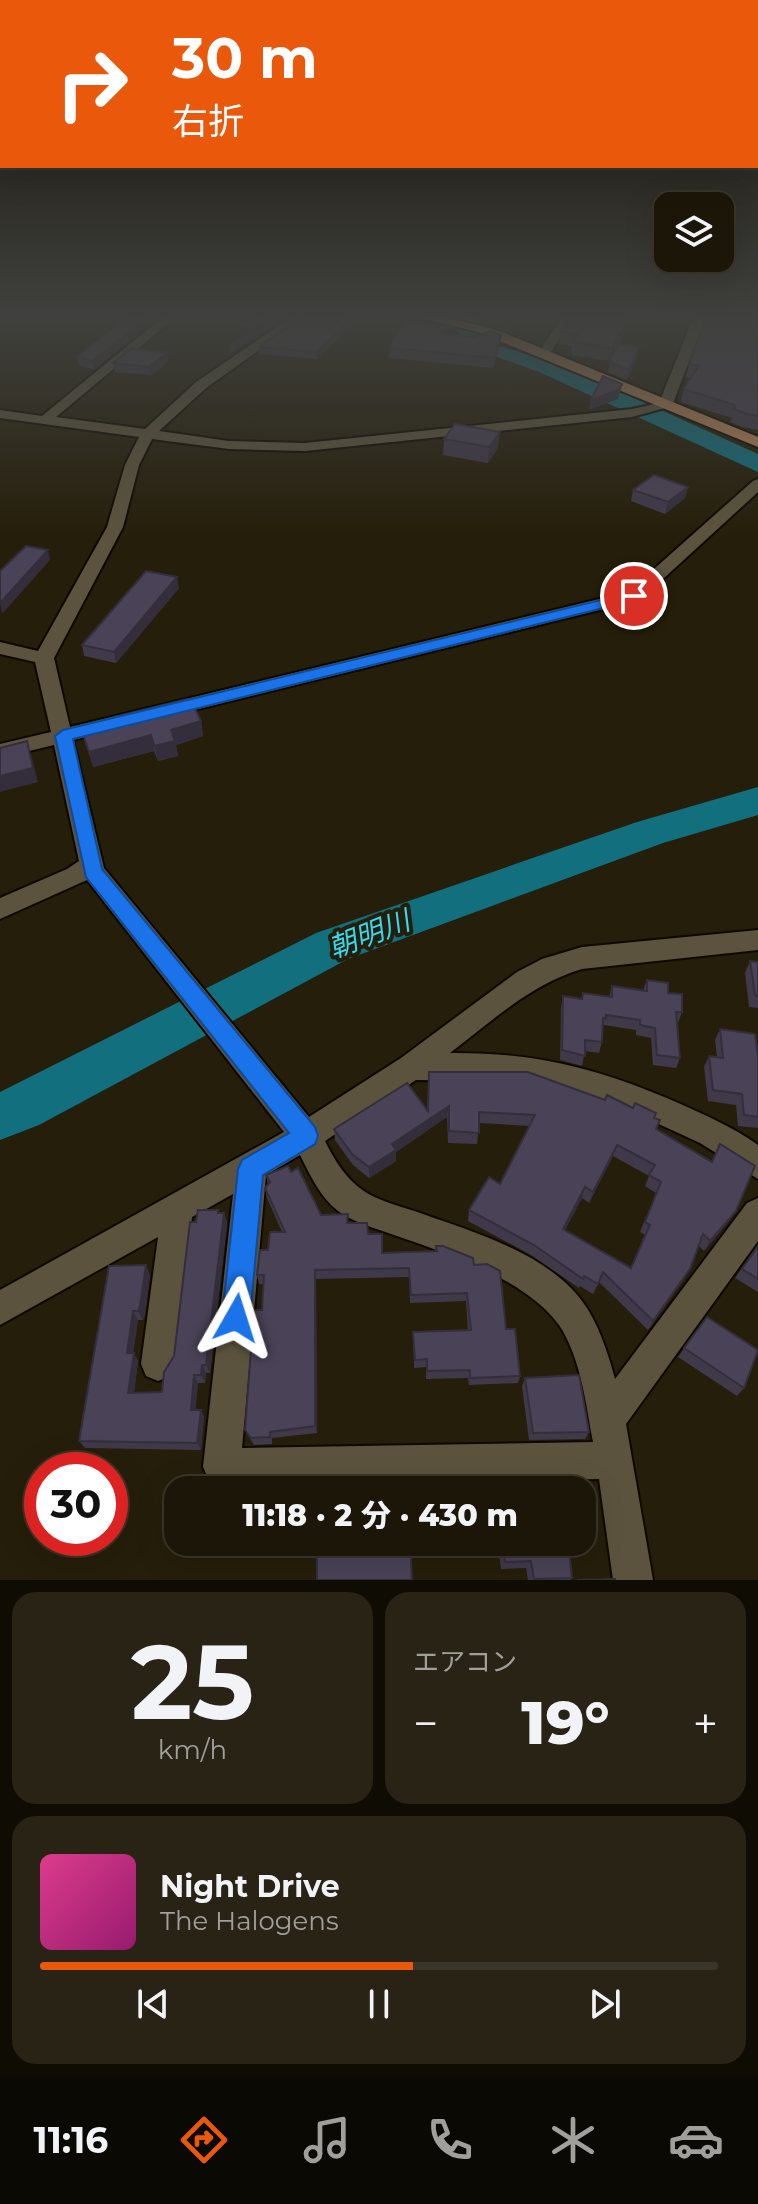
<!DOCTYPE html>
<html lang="ja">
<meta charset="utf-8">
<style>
:root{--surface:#1c1608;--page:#292316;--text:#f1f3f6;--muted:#a09f9c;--line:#3a3529;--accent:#ea580c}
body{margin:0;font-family:Montserrat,"Noto Sans JP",sans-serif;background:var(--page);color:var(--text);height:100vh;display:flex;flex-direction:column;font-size:30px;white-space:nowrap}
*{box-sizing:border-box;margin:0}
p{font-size:26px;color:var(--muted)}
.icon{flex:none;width:44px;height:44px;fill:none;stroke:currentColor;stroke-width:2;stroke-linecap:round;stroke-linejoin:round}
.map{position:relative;height:1580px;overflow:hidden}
.drawer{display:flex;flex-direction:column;gap:12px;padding:12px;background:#0f0c04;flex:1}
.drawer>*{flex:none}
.hud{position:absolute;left:0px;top:0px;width:758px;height:168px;box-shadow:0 8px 32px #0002,0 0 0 2px var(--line);background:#ea580c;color:#fff;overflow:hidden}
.tools{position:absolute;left:654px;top:192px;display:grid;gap:16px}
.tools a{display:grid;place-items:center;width:80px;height:80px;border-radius:16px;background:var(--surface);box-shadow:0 8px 32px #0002,0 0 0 2px var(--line);font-size:40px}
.speed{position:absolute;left:24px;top:1452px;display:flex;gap:16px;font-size:40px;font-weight:700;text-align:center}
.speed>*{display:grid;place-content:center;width:104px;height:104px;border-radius:50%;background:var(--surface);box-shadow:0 8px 32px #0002,0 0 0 2px var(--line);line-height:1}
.speed .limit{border:12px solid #d22;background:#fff;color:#111}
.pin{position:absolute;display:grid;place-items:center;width:68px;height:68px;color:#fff;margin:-34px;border:4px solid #fff;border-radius:50%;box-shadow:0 2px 8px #0007}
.me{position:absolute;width:88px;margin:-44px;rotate:6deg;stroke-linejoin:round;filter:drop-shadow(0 0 6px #0008)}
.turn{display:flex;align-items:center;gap:28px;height:168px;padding:0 40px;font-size:36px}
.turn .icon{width:104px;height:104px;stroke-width:2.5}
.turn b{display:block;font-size:56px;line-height:68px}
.big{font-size:60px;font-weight:800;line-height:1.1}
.drawer .widget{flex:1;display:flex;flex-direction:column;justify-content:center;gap:12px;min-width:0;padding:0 28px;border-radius:24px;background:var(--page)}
.drawer .dial{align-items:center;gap:0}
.dial b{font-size:104px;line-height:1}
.song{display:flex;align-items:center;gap:24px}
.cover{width:96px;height:96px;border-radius:12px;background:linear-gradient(135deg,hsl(330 70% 55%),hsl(320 70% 35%))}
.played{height:8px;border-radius:4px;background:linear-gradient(90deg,var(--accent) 55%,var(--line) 55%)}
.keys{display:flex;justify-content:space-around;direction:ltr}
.heat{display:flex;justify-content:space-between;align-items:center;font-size:44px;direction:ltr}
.drawer .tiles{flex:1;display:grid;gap:12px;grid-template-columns:1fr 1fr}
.widget:last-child{grid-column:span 2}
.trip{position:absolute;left:164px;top:1476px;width:432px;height:80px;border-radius:24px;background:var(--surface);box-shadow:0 8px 32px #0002,0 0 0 2px var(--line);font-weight:800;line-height:80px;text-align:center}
.tab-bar{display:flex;height:128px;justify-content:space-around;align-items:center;background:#0b0903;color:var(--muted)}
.tab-bar .icon{width:56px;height:56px}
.tab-bar .selected{color:var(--accent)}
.tab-bar b{font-size:36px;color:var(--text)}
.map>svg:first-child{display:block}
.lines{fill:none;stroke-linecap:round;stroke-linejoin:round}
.river{fill:#126f7d;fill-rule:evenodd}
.minor-casing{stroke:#0e0800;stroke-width:4}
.major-casing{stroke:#0e0800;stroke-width:4}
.minor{fill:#5b533d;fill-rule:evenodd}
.major{fill:#b9845a;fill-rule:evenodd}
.wall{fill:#40394a;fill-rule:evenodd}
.shaded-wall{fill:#342e3c}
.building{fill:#4a4256;stroke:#342e3c;stroke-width:2;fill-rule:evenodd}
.route{fill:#1a73e8;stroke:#114b97;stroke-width:2}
.labels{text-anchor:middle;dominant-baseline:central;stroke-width:8;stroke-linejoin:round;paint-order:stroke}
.water-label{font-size:28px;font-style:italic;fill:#34daf3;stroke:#251e0a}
</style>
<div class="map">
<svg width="758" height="1580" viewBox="0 0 758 1580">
<rect width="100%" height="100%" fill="#251e0a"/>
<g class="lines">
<g class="river">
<path d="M458 316H478L477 329 485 340 498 346 555 362 758 454V472L539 372 471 348 457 330Z"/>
<path d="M758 787V815L663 843 348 959 39 1125 0 1140V1092L316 933 637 822Z"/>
</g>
<g class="minor-casing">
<g id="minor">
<path d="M164 316H177L56 417 145 429 196 382 293 316H307L206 388 159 431 229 441 305 443 632 409 659 403 694 316H706L672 406 632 417 305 451 229 449 152 439 139 465 123 527 54 658 70 727 628 592 753 481 758 479V492L640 600 73 740 104 868 309 1117 401 1058 517 972 542 959 582 947 758 930V950L582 969C531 984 492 1021 450 1053 535 1052 599 1069 676 1102 705 1115 733 1127 758 1145V1179L700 1143 626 1109 579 1092 526 1081 416 1080 325 1141C333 1157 342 1173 356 1185 374 1201 401 1206 423 1214 476 1233 546 1253 582 1301 598 1322 608 1353 615 1379L747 1203 758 1198V1241L626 1424 653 1580H613L599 1479 222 1486 209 1480 203 1467 233 1194 192 1217 175 1364 170 1376 158 1381 146 1376 141 1364 158 1237 0 1325V1290L284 1132 87 880 0 919V898L67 869 79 861 54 745 0 758V744L51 732 35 662 0 654V642L38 651 107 527 125 465 139 437 0 418V410L42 416ZM300 1155C310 1175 320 1197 338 1211 354 1223 375 1228 394 1235 446 1253 526 1279 559 1325 581 1358 586 1405 593 1442L242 1448 266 1175Z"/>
<path d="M563 316H575L548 356H540L538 353Z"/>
</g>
</g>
<g class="major-casing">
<path id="major" d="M412 316C445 316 475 323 507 334L758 437V447L475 331Z"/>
</g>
<use href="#minor" class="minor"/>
<use href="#major" class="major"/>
</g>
<g class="wall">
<path d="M223 316H287L229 354V346L255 329 224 323Z"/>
<path d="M302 316H390L383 324 356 321 317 359 259 354V347Z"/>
<path d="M571 316H668L663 325 631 321 619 345 637 357 627 380 608 372 610 361 571 355 572 346 559 344 561 332Z"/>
<path d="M758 316V430L742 427 730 422 732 418 681 402 684 389 691 378 686 377 689 364Z"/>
<path d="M121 322 94 370 79 365 77 357Z"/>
<path d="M448 335 474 337 500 345 493 368 389 358V348Z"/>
<path d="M168 362 151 375 115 372 113 363Z"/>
<path d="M444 439 498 448 488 463 443 455Z"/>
<path d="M688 487 685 498 665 514 631 501 633 490Z"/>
<path d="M179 588 116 663 84 656 82 645Z"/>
<path d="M114 717 201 721 203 736 176 745 178 756 158 761 154 751 93 767 83 734 116 725Z"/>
<path d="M750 961 758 962V1008L749 1007 745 973Z"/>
<path d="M647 980 668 993 682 1012 678 1023 680 1058 676 1068 653 1065 651 1038 636 1035V1030L604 1025 602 1029V1042L599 1053 585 1051 582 1066 560 1060 561 1007 563 996 581 999 583 993 609 997 612 986 643 990Z"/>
<path d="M720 1029 758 1056V1128L738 1126 736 1105 708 1101 704 1067 709 1056 717 1057 715 1040Z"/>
<path d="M429 1072 654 1118 656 1129 712 1161 720 1144 736 1211 729 1221 704 1251 699 1246 684 1279 648 1330 599 1282 593 1294 580 1286 579 1288 531 1255 468 1221 469 1210 500 1184 530 1126 479 1123 477 1144 448 1143 447 1117 396 1152V1161L369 1178 353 1165 335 1140 334 1129 428 1110ZM613 1156 649 1176 645 1186 656 1193 640 1232 645 1235 631 1267 565 1230 582 1198 589 1203Z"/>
<path d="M291 1172 321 1215 348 1214V1223L368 1234 382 1253 436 1251V1246L474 1265 506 1329 520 1376 518 1383 469 1385 468 1378 426 1379V1367L414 1368 413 1332 468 1330 466 1301 410 1303 409 1277 316 1279 317 1433 272 1438V1444L254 1445 245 1430 262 1310 263 1284H259L257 1275 268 1250 282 1232 267 1198 265 1188 268 1184 266 1175Z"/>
<path d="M218 1210 219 1213H224L227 1223 210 1373H206L205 1383H198L195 1410H201L204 1417 201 1450 85 1448 79 1441 109 1266 150 1275 145 1315 143 1320H138L133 1353 138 1361 134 1393 162 1392 174 1356 196 1222Z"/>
<path d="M758 1246V1292L735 1278Z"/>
<path d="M707 1317 744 1388 737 1396 678 1357Z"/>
<path d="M525 1378 589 1432 585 1439 529 1440 522 1386Z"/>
<path d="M455 1542H568L572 1578 570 1580H528L526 1568 501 1569 499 1552 456 1553Z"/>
</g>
<g class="shaded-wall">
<path d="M149 316H159L94 370 92 361Z"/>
<path d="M276 316H287L229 354V346Z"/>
<path d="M354 316H356V321L317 359 316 352Z"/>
<path d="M384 316H390L383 324V317Z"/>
<path d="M630 316H632L631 321 610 361 612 348Z"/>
<path d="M501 335 500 345 493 368 494 358Z"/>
<path d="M639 347 637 357 627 380 629 370Z"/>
<path d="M167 353 168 362 151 375 149 367Z"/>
<path d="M622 384 618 399 589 410 591 400Z"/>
<path d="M500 432 498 448 488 463 489 447Z"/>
<path d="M688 487 685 498 665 514 668 502Z"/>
<path d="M48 550 50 560 2 614 0 603Z"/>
<path d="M177 577 179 588 116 663 114 652Z"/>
<path d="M201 721 203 736 176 745 178 756 158 761 154 746 171 730Z"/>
<path d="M151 735 154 751 93 767 89 752Z"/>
<path d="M27 741 38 782 0 792V776Z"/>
<path d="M449 1106 447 1117 396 1152V1161L369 1178V1167L392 1144Z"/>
<path d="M617 1145 613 1156 589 1203 593 1192Z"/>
<path d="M585 1187 582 1198 560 1239 563 1229Z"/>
<path d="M736 1211 729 1221 704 1251 710 1241Z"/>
<path d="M224 1213 227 1223 210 1373 206 1365Z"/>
<path d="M146 1265 150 1275 145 1315 143 1320 138 1311Z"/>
<path d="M315 1270 316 1279 317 1433 315 1426Z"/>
<path d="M133 1311 138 1320 132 1362 127 1353Z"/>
<path d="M134 1353 138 1361 133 1400 128 1393Z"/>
<path d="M202 1365 206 1373 205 1383 201 1375Z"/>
<path d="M194 1375 198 1383 195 1418 191 1410Z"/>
<path d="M201 1410 204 1417 201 1450 197 1443Z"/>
</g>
<g class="building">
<path d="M127 316H149L92 361 77 357 121 322Z"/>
<path d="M223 316H276L229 346 263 323Z"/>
<path d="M302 316H354L316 352 259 347Z"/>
<path d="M571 316H630L612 348 573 342 578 334 561 332Z"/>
<path d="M707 316H758V416L746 414 734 409 735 405 684 389 699 365 689 364Z"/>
<path d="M404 322 448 325 444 334 474 337 491 331 501 335 494 358 389 348Z"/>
<path d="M618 344 639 347 629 370 609 362Z"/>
<path d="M132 348 167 353 149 367 113 363Z"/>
<path d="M603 376 622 384 620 389 591 400Z"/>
<path d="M455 424 500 432 489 447 444 439Z"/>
<path d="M654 475 688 487 668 502 633 490Z"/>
<path d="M26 546 48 550 0 603V571Z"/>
<path d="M146 571 177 577 114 652 82 645Z"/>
<path d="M187 699 191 700 201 721 171 730 175 741 154 746 151 735 89 752 83 734 117 725 114 717Z"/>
<path d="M27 741 33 768 0 776V748Z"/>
<path d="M750 961 758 962V996L755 995Z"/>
<path d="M647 980 668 983V993L682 994V1012H676L680 1058 657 1055 655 1028 640 1025V1020L606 1015V1019L603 1018 602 1042 585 1040V1056L562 1050 563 996 582 999 583 993 612 997V986L647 991Z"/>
<path d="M720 1029 755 1034 758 1056V1117L744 1115 742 1094 713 1090 709 1056 723 1058Z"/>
<path d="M429 1072H528L605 1100 607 1095 633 1108 635 1103 656 1113 654 1118 660 1120 656 1129 712 1162 720 1144 755 1166 736 1211 710 1241 703 1234 690 1269 653 1321 603 1272 598 1284 584 1276 583 1279 534 1245 469 1210 489 1177 500 1184 535 1115 479 1112V1133L449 1131V1106L392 1144 396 1150 369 1167 352 1154 334 1129 407 1083 428 1111ZM617 1145 655 1165 649 1175 661 1182 645 1222 650 1225 631 1268 563 1229 585 1187 593 1192Z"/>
<path d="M288 1166 291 1172 298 1168 321 1215 348 1214 347 1223H367L368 1234H382V1253L437 1251 436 1246H443L473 1258 474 1265 487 1264 500 1271 506 1329H515L520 1376 470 1378V1370L427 1371V1359L415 1360 413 1332 471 1330 467 1293 411 1295 409 1268 315 1270V1426L270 1432V1437L251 1438 245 1430 254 1310H262L264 1275H257L260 1250H268L270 1232H285L265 1188 270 1182 266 1175Z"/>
<path d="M198 1210H218V1213H224L206 1365H202L201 1375H194L191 1410H201L197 1443 79 1441 109 1266 146 1265 140 1306 138 1311H133L127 1353H134L128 1393 162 1392 164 1372 174 1356 190 1222H196Z"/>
<path d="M758 1246V1279L742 1269Z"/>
<path d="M707 1317 758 1350 744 1388 684 1348Z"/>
<path d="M579 1375 589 1432 533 1433 525 1378Z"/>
<path d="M549 1476 551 1490H455L454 1479Z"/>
<path d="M407 1477 408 1490H318V1479Z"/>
<path d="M317 1542H410L412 1580H317Z"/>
<path d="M458 1542H568L572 1578 534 1579 531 1561 505 1562 503 1545 459 1546Z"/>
<path d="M615 1579V1580H577Z"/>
</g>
<linearGradient id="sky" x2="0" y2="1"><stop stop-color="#141006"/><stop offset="0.59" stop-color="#40413e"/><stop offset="1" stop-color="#40413e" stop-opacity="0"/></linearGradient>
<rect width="758" height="537" fill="url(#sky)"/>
<path class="route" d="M634 592 640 593V599L73 739 102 869 315 1127 318 1136 315 1144 263 1175 250 1318 246 1328 236 1332 227 1328 222 1318 238 1169 242 1160 289 1133 86 877 55 736 63 730Z"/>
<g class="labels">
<g class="water-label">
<text transform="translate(369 934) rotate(-21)">朝明川</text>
</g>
</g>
</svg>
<div class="tools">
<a><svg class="icon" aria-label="layers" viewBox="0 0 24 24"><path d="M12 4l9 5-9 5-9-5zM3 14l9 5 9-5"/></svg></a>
</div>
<div class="speed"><div class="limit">30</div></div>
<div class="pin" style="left:634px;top:596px;background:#d93025"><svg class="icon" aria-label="arrive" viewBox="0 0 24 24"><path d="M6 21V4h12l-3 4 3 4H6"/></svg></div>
<svg class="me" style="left:236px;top:1318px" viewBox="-20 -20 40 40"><path d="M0-17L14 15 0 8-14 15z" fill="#1a73e8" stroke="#fff" stroke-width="4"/></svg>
<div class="trip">11:18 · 2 分 · 430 m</div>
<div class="hud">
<div class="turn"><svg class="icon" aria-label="right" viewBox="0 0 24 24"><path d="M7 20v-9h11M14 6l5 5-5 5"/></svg><div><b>30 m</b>右折</div></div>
</div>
</div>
<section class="drawer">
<div class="tiles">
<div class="widget dial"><b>25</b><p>km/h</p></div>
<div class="widget"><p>エアコン</p>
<div class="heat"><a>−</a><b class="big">19°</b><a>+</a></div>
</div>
<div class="widget">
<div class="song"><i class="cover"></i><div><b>Night Drive</b><p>The Halogens</p></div></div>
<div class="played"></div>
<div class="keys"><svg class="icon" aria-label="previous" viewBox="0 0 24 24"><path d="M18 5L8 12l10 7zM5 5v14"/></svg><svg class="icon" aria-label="pause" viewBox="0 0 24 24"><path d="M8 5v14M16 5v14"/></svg><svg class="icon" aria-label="next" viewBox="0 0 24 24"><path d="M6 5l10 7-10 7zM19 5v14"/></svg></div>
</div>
</div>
</section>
<nav class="tab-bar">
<b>11:16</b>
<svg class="icon selected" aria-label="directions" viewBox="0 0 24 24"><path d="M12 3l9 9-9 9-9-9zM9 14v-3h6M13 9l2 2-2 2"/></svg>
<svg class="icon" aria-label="music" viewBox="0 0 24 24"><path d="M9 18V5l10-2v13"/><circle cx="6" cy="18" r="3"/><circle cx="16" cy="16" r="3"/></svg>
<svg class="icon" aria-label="phone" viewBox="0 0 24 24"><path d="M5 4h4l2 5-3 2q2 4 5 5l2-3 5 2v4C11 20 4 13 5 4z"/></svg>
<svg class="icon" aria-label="climate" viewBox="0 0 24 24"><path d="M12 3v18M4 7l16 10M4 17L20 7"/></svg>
<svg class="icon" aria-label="car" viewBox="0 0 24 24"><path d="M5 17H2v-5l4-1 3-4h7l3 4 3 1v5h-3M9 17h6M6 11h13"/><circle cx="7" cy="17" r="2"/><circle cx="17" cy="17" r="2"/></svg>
</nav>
